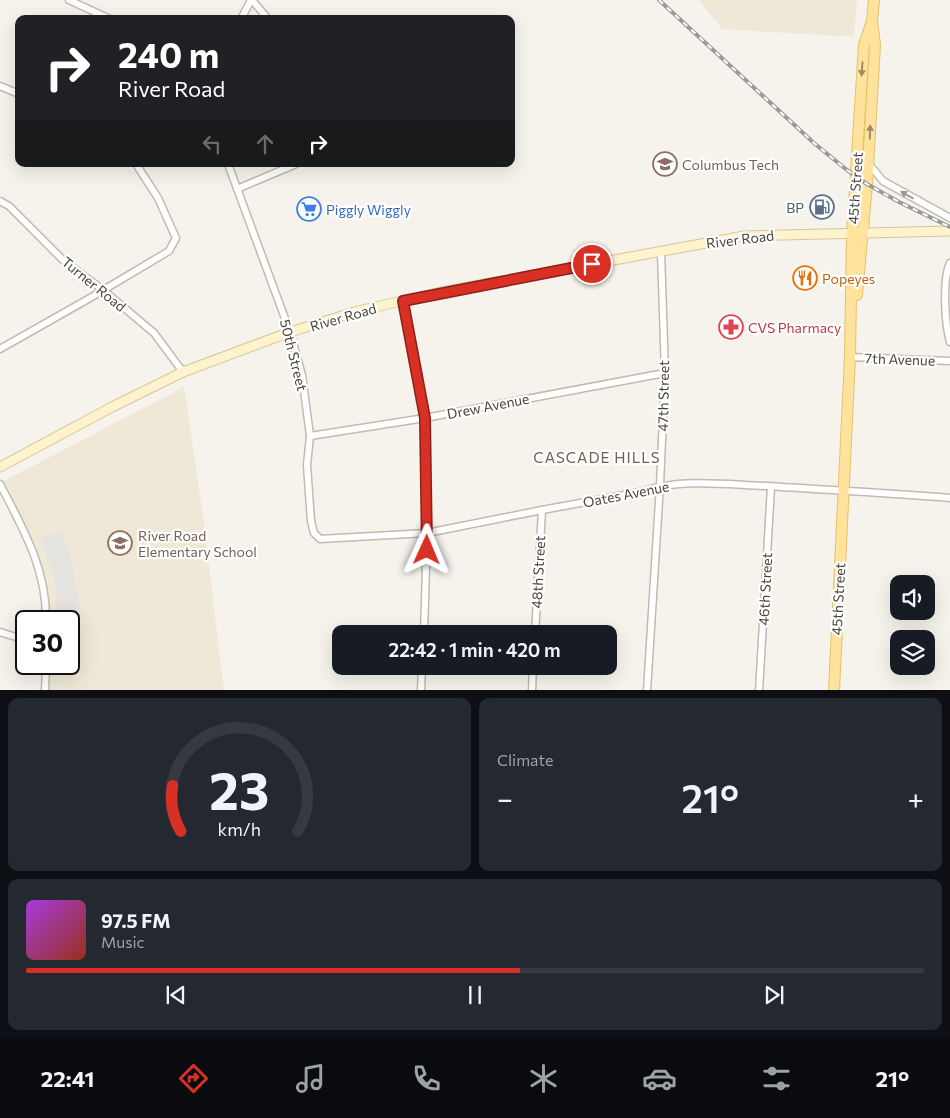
<!DOCTYPE html>
<meta charset="utf-8">
<style>
:root{--surface:#171b24;--page:#242831;--text:#f1f3f6;--muted:#9ea1a6;--line:#363941;--accent:#d93025}
body{margin:0;font-family:Commissioner,sans-serif;background:var(--page);color:var(--text);height:100vh;display:flex;flex-direction:column;font-size:19px;white-space:nowrap}
*{box-sizing:border-box;margin:0}
p{font-size:16px;color:var(--muted)}
.icon{flex:none;width:28px;height:28px;fill:none;stroke:currentColor;stroke-width:2;stroke-linecap:round;stroke-linejoin:round}
.map{position:relative;height:690px;overflow:hidden}
.details{display:flex;flex-direction:column;gap:8px;padding:8px;background:#0d0f14;flex:1}
.details>*{flex:none}
.banner{position:absolute;left:15px;top:15px;width:500px;height:152px;border-radius:10px;box-shadow:0 5px 20px #0002;background:#202124;color:#fff;overflow:hidden}
.fabs{position:absolute;left:890px;top:575px;display:grid;gap:10px}
.fabs a{display:grid;place-items:center;width:45px;height:45px;border-radius:10px;background:var(--surface);box-shadow:0 5px 20px #0002;font-size:25px}
.speed{position:absolute;left:15px;top:610px;display:flex;gap:10px;font-size:25px;font-weight:700;text-align:center}
.speed>*{display:grid;place-content:center;width:65px;height:65px;border-radius:50%;background:var(--surface);box-shadow:0 5px 20px #0002;line-height:1}
.speed .limit{border:2px solid #111;border-radius:8px;background:#fff;color:#111}
.pin{position:absolute;display:grid;place-items:center;width:42px;height:42px;color:#fff;margin:-21px;border:2px solid #fff;border-radius:50%;box-shadow:0 1px 5px #0007}
.me{position:absolute;width:55px;margin:-28px;rotate:1deg;stroke-linejoin:round;filter:drop-shadow(0 0 4px #0008)}
.turn{display:flex;align-items:center;gap:18px;height:105px;padding:0 20px;font-size:22px}
.turn .icon{width:65px;height:65px;stroke-width:2.5}
.turn b{display:block;font-size:35px;line-height:42px}
.lanes{display:flex;align-items:center;height:48px;padding:0 20px;background:#0003;justify-content:center;gap:25px;direction:ltr}
.lanes .off{opacity:.35}
.big{font-size:38px;font-weight:600;line-height:1.1}
.details .card{flex:1;display:flex;flex-direction:column;justify-content:center;gap:8px;min-width:0;padding:0 18px;border-radius:10px;background:var(--page)}
.details .dial{align-items:center;gap:0}
.dial svg{height:130px;overflow:visible;fill:none;stroke:var(--line);stroke-width:7;stroke-linecap:round;text-anchor:middle}
.dial text{fill:var(--text);stroke:none}
.song{display:flex;align-items:center;gap:15px}
.cover{width:60px;height:60px;border-radius:8px;background:linear-gradient(135deg,hsl(280 70% 55%),hsl(10 70% 35%))}
.played{height:5px;border-radius:2px;background:linear-gradient(90deg,var(--accent) 55%,var(--line) 55%)}
.keys{display:flex;justify-content:space-around;direction:ltr}
.heat{display:flex;justify-content:space-between;align-items:center;font-size:28px;direction:ltr}
.details .tiles{flex:1;display:grid;gap:8px;grid-template-columns:1fr 1fr}
.card:last-child{grid-column:span 2}
.trip{position:absolute;left:332px;top:625px;width:285px;height:50px;border-radius:10px;background:var(--surface);box-shadow:0 5px 20px #0002;font-weight:600;line-height:50px;text-align:center}
.dock{display:flex;height:80px;justify-content:space-around;align-items:center;background:#090b0e;color:var(--muted)}
.dock .icon{width:35px;height:35px}
.dock .selected{color:var(--accent)}
.dock b{font-size:22px;color:var(--text)}
.map>svg:first-child{display:block}
.education{fill:#efe8d6}
.parking{fill:#e5e3e0}
.lines{fill:none;stroke-linecap:round;stroke-linejoin:round}
.street-casing{stroke:#c2bbae;stroke-width:9}
.secondary-casing{stroke:#d6c79b;stroke-width:11}
.primary-casing{stroke:#e6c16a;stroke-width:12}
.street{stroke:#fff;stroke-width:6}
.secondary{stroke:#fff3cd;stroke-width:9}
.primary{stroke:#ffe39c;stroke-width:10}
.rail-casing{stroke:#9a9a9a;stroke-width:4}
.rail{stroke:#fff;stroke-width:2;stroke-dasharray:5.5;stroke-linecap:butt}
.oneway{fill:#9c8c66}
.oneway2{fill:#9c9892}
.route-casing{stroke:#8d1f18;stroke-width:12}
.route{stroke:#d93025;stroke-width:9}
.labels{text-anchor:middle;dominant-baseline:central;stroke-width:4.5;stroke-linejoin:round;paint-order:stroke}
.education-label{font-size:14px;fill:#785e54;stroke:#fff;text-anchor:start}
.street-label{font-size:14px;fill:#4b4439;stroke:#fff}
.service-label{font-size:14px;fill:#4e5e75;stroke:#fff;text-anchor:end}
.shop-label{font-size:14px;fill:#366cbe;stroke:#fff;text-anchor:start}
.food-label{font-size:14px;fill:#c56008;stroke:#fff;text-anchor:start}
.health-label{font-size:14px;fill:#be3a42;stroke:#fff;text-anchor:start}
.neighbourhood-label{font-size:15px;letter-spacing:1px;fill:#6e6250;stroke:#fff}
</style>
<div class="map">
<svg width="950" height="691" viewBox="0 0 950 691">
<rect width="100%" height="100%" fill="#f6f3ec"/>
<g class="education">
<path d="M699 0H857L854 37 722 29Z"/>
<path d="M184 387 202 509 224 690H48V664H69V621H49L47 588 37 551 4 481Z"/>
</g>
<path class="parking" d="M61 532 72 562 80 609V629L69 633V621H58L55 581 40 537Z"/>
<g class="lines">
<g class="street-casing">
<g id="street">
<path d="M69 0 110 19"/>
<path d="M252 0 268 19"/>
<path d="M241 19 251 0"/>
<path d="M0 86 19 94"/>
<path d="M228 164 290 332 302 375 310 436 307 465 311 521 314 533 320 539 427 533 542 510 646 491C680 478 730 485 767 486 828 490 889 493 950 498"/>
<path d="M869 164 883 181 950 218"/>
<path d="M237 189 296 164"/>
<path d="M0 201 9 206 63 260 103 290 154 333 183 372"/>
<path d="M950 263C942 280 945 324 950 342"/>
<path d="M403 301 425 418 427 533 424 634"/>
<path d="M0 349 90 298 169 251 176 238 158 198 136 164"/>
<path d="M850 357 950 361"/>
<path d="M310 436 425 418 665 373"/>
<path d="M0 484C23 529 47 569 46 621"/>
<path d="M0 632 26 640"/>
<path d="M535 634 542 510"/>
<path d="M45 691 46 664"/>
<path d="M421 691 422 666"/>
<path d="M532 691 533 666"/>
<path d="M647 691 660 485 665 373 661 252"/>
<path d="M759 691 771 487"/>
</g>
</g>
<g class="secondary-casing">
<path id="secondary" d="M0 467 112 407 183 372 290 332 358 311 441 292 744 236 950 231"/>
</g>
<g class="primary-casing">
<g id="primary">
<path d="M857 295 867 184 875 45 872 21 874 0"/>
<path d="M834 691 850 357 852 233 864 45 872 21"/>
</g>
</g>
<use href="#street" class="street"/>
<use href="#secondary" class="secondary"/>
<use href="#primary" class="primary"/>
<g class="rail-casing">
<path id="rail" d="M659 0 815 144 847 170 867 184 899 202 950 227"/>
</g>
<use href="#rail" class="rail"/>
</g>
<defs><path id="oneway-solid" d="M-6-.8H1V-3.2L6.5 0L1 3.2V.8H-6Z" transform="scale(1.25)"/></defs>
<g class="oneway">
<use href="#oneway-solid" transform="translate(862 69) rotate(94)"/>
<use href="#oneway-solid" transform="translate(870 132) rotate(-88)"/>
</g>
<use class="oneway2" href="#oneway-solid" transform="translate(907 195) rotate(-151)"/>
<g class="lines">
<g class="route-casing">
<path id="route" d="M427 550 425 418 403 301 592 264"/>
</g>
<use href="#route" class="route"/>
</g>
<defs>
<g id="university-ring" transform="scale(1.25)"><circle r="9.5" fill="#fff" stroke="#8d6e63" stroke-width="1.5"/><path d="M0-5L7-2L0 1L-7-2ZM-4 1L0 2.5L4 1V4Q0 6-4 4Z" fill="#8d6e63"/></g>
<g id="fuel-ring" transform="scale(1.25)"><circle r="9.5" fill="#fff" stroke="#5c6f8a" stroke-width="1.5"/><path d="M-5.5-6h7V0h2V4h1.3V-2.5L3-4.5l.8-.8L6-3V5H2.5V1h-1V6h-7ZM-4.2-4.7v3.2H.2V-4.7Z" fill="#5c6f8a"/></g>
<g id="supermarket-ring" transform="scale(1.25)"><circle r="9.5" fill="#fff" stroke="#3f7fe0" stroke-width="1.5"/><path d="M-6-5.5h2.5l.6 2H6L4.5 2H-2.5L-4.4-4H-6ZM-1.5 3.2a1.3 1.3 0 1 0 .1 0ZM3 3.2a1.3 1.3 0 1 0 .1 0Z" fill="#3f7fe0"/></g>
<g id="restaurant-ring" transform="scale(1.25)"><circle r="9.5" fill="#fff" stroke="#e8710a" stroke-width="1.5"/><path d="M-5-6h1v4h1v-4h1v4h1v-4h1v5L-1.5 .5V6h-2V.5L-5-1ZM5-6V6H3V1.5H1.5Q1.5-4 5-6Z" fill="#e8710a"/></g>
<g id="pharmacy-ring" transform="scale(1.25)"><circle r="9.5" fill="#fff" stroke="#e0444e" stroke-width="1.5"/><path d="M-2-6h4v4h4v4h-4v4h-4v-4h-4v-4h4Z" fill="#e0444e"/></g>
<g id="school-ring" transform="scale(1.25)"><circle r="9.5" fill="#fff" stroke="#8d6e63" stroke-width="1.5"/><path d="M0-5L7-2L0 1L-7-2ZM-4 1L0 2.5L4 1V4Q0 6-4 4Z" fill="#8d6e63"/></g>
</defs>
<g fill-rule="evenodd">
<use href="#university-ring" x="665" y="164"/>
<use href="#fuel-ring" x="822" y="207"/>
<use href="#supermarket-ring" x="309" y="209"/>
<use href="#restaurant-ring" x="805" y="278"/>
<use href="#pharmacy-ring" x="731" y="327"/>
<use href="#school-ring" x="120" y="543"/>
</g>
<g class="labels">
<g class="education-label">
<text x="682" y="164">Columbus Tech</text>
<text x="138" y="535">River Road<tspan x="138" dy="16">Elementary School</tspan></text>
</g>
<g class="street-label">
<text transform="translate(855 188) rotate(-86)">45th Street</text>
<text transform="translate(740 239) rotate(-7)">River Road</text>
<text transform="translate(94 284) rotate(39)">Turner Road</text>
<text transform="translate(343 317) rotate(-16)">River Road</text>
<text transform="translate(294 355) rotate(76)">50th Street</text>
<text transform="translate(900 359) rotate(2)">7th Avenue</text>
<text transform="translate(663 396) rotate(-89)">47th Street</text>
<text transform="translate(488 406) rotate(-11)">Drew Avenue</text>
<text transform="translate(626 494) rotate(-11)">Oates Avenue</text>
<text transform="translate(538 572) rotate(-87)">48th Street</text>
<text transform="translate(765 589) rotate(-87)">46th Street</text>
<text transform="translate(838 599) rotate(-87)">45th Street</text>
</g>
<g class="service-label">
<text x="804" y="207">BP</text>
</g>
<g class="shop-label">
<text x="326" y="209">Piggly Wiggly</text>
</g>
<g class="food-label">
<text x="822" y="278">Popeyes</text>
</g>
<g class="health-label">
<text x="748" y="327">CVS Pharmacy</text>
</g>
<g class="neighbourhood-label">
<text x="597" y="457">CASCADE HILLS</text>
</g>
</g>
</svg>
<div class="fabs">
<a><svg class="icon" aria-label="sound" viewBox="0 0 24 24"><path d="M4 9h4l5-4v14l-5-4H4zM17 9q2 3 0 6"/></svg></a>
<a><svg class="icon" aria-label="layers" viewBox="0 0 24 24"><path d="M12 4l9 5-9 5-9-5zM3 14l9 5 9-5"/></svg></a>
</div>
<div class="speed"><div class="limit">30</div></div>
<div class="pin" style="left:592px;top:264px;background:#d93025"><svg class="icon" aria-label="arrive" viewBox="0 0 24 24"><path d="M6 21V4h12l-3 4 3 4H6"/></svg></div>
<svg class="me" style="left:427px;top:550px" viewBox="-20 -20 40 40"><path d="M0-17L14 15 0 8-14 15z" fill="#d93025" stroke="#fff" stroke-width="4"/></svg>
<div class="trip">22:42 · 1 min · 420 m</div>
<div class="banner">
<div class="turn"><svg class="icon" aria-label="right" viewBox="0 0 24 24"><path d="M7 20v-9h11M14 6l5 5-5 5"/></svg><div><b>240 m</b>River Road</div></div>
<div class="lanes"><svg class="icon off" aria-label="left" viewBox="0 0 24 24"><path d="M17 20v-9H6M10 6l-5 5 5 5"/></svg><svg class="icon off" aria-label="ahead" viewBox="0 0 24 24"><path d="M12 20V5M6 11l6-6 6 6"/></svg><svg class="icon" aria-label="right" viewBox="0 0 24 24"><path d="M7 20v-9h11M14 6l5 5-5 5"/></svg></div>
</div>
</div>
<section class="details">
<div class="tiles">
<div class="card dial"><svg viewBox="0 0 100 80">
<path d="M14 69A42 42 0 1 1 86 69"/>
<path d="M14 69A42 42 0 0 1 9 41" stroke="#d93025"/>
<text x="50" y="56" font-size="32" font-weight="700">23</text>
<text x="50" y="72" font-size="11">km/h</text>
</svg></div>
<div class="card"><p>Climate</p>
<div class="heat"><a>−</a><b class="big">21°</b><a>+</a></div>
</div>
<div class="card">
<div class="song"><i class="cover"></i><div><b>97.5 FM</b><p>Music</p></div></div>
<div class="played"></div>
<div class="keys"><svg class="icon" aria-label="previous" viewBox="0 0 24 24"><path d="M18 5L8 12l10 7zM5 5v14"/></svg><svg class="icon" aria-label="pause" viewBox="0 0 24 24"><path d="M8 5v14M16 5v14"/></svg><svg class="icon" aria-label="next" viewBox="0 0 24 24"><path d="M6 5l10 7-10 7zM19 5v14"/></svg></div>
</div>
</div>
</section>
<nav class="dock">
<b>22:41</b>
<svg class="icon selected" aria-label="directions" viewBox="0 0 24 24"><path d="M12 3l9 9-9 9-9-9zM9 14v-3h6M13 9l2 2-2 2"/></svg>
<svg class="icon" aria-label="music" viewBox="0 0 24 24"><path d="M9 18V5l10-2v13"/><circle cx="6" cy="18" r="3"/><circle cx="16" cy="16" r="3"/></svg>
<svg class="icon" aria-label="phone" viewBox="0 0 24 24"><path d="M5 4h4l2 5-3 2q2 4 5 5l2-3 5 2v4C11 20 4 13 5 4z"/></svg>
<svg class="icon" aria-label="climate" viewBox="0 0 24 24"><path d="M12 3v18M4 7l16 10M4 17L20 7"/></svg>
<svg class="icon" aria-label="car" viewBox="0 0 24 24"><path d="M5 17H2v-5l4-1 3-4h7l3 4 3 1v5h-3M9 17h6M6 11h13"/><circle cx="7" cy="17" r="2"/><circle cx="17" cy="17" r="2"/></svg>
<svg class="icon" aria-label="filters" viewBox="0 0 24 24"><path d="M4 7h16M4 17h16"/><circle cx="9" cy="7" r="2"/><circle cx="15" cy="17" r="2"/></svg>
<b>21°</b>
</nav>
